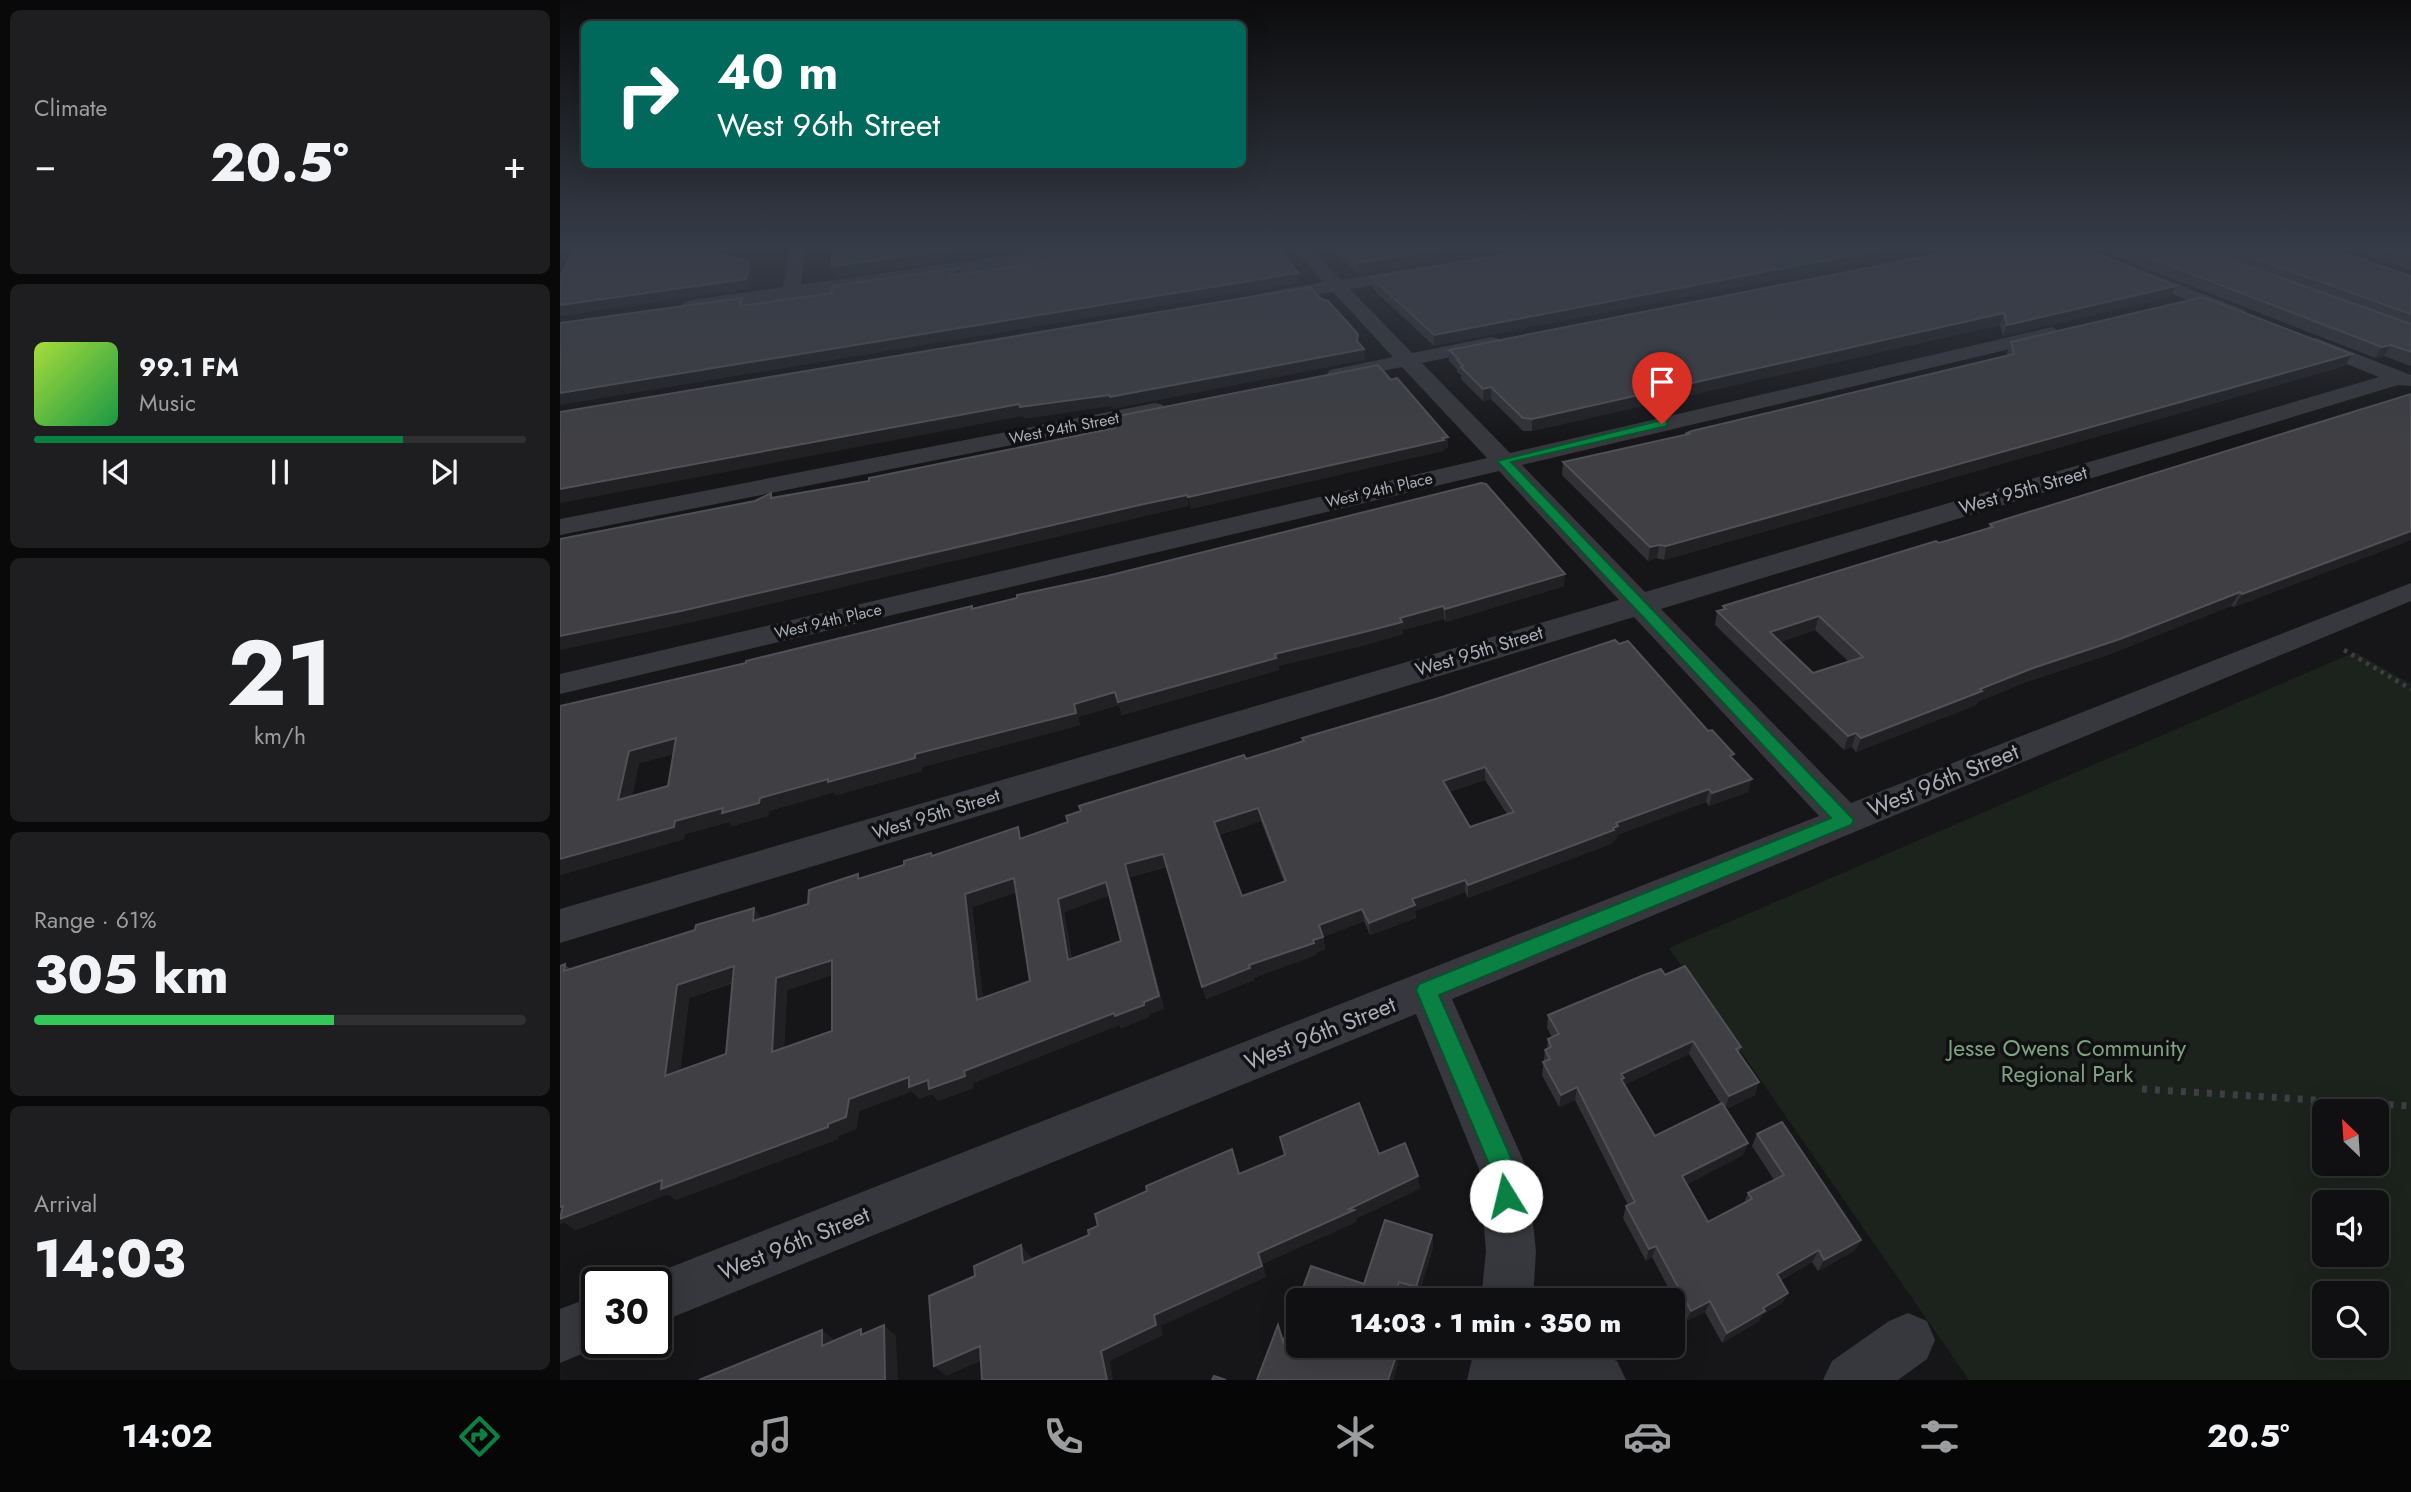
<!DOCTYPE html>
<meta charset="utf-8">
<style>
:root{--surface:#101012;--page:#1e1e20;--text:#f1f3f6;--muted:#9c9d9f;--line:#303032;--accent:#0b8043}
body{margin:0;font-family:Jost,sans-serif;background:var(--page);color:var(--text);height:100vh;display:flex;flex-direction:column;font-size:26px;white-space:nowrap}
*{box-sizing:border-box;margin:0}
p{font-size:23px;color:var(--muted)}
.icon{flex:none;width:38px;height:38px;fill:none;stroke:currentColor;stroke-width:2;stroke-linecap:round;stroke-linejoin:round}
.map{position:relative;flex:1;overflow:hidden}
.details{display:flex;flex-direction:column;gap:10px;padding:10px;background:#09090a;width:560px}
.details>*{flex:none}
.hud{position:absolute;left:21px;top:21px;width:665px;height:147px;border-radius:10px;box-shadow:0 7px 28px #0002,0 0 0 2px var(--line);background:#00695c;color:#fff;overflow:hidden}
.needle{width:46px;rotate:335deg}
.fabs{position:absolute;left:1752px;top:1099px;display:grid;gap:14px}
.fabs a{display:grid;place-items:center;width:77px;height:77px;border-radius:10px;background:var(--surface);box-shadow:0 7px 28px #0002,0 0 0 2px var(--line);font-size:35px}
.speed{position:absolute;left:21px;top:1267px;display:flex;gap:14px;font-size:35px;font-weight:700;text-align:center}
.speed>*{display:grid;place-content:center;width:91px;height:91px;border-radius:50%;background:var(--surface);box-shadow:0 7px 28px #0002,0 0 0 2px var(--line);line-height:1}
.speed .limit{border:4px solid #111;border-radius:10px;background:#fff;color:#111}
.pin{position:absolute;display:grid;place-items:center;width:60px;height:60px;color:#fff;margin:-72px -30px;border-radius:50% 50% 50% 0;rotate:-45deg;box-shadow:0 0 7px #0007}
.pin .icon{rotate:45deg}
.me{position:absolute;width:77px;margin:-38px;rotate:351deg;stroke-linejoin:round;filter:drop-shadow(0 0 5px #0008)}
.turn{display:flex;align-items:center;gap:24px;height:147px;padding:0 21px;font-size:32px}
.turn .icon{width:91px;height:91px;stroke-width:2.5}
.turn b{display:block;font-size:49px;line-height:60px}
.big{font-size:52px;font-weight:800;line-height:1.1}
.details .card{flex:1;display:flex;flex-direction:column;justify-content:center;gap:10px;min-width:0;padding:0 24px;border-radius:10px;background:var(--page)}
.details .dial{align-items:center;gap:0}
.dial b{font-size:91px;line-height:1}
.song{display:flex;align-items:center;gap:21px}
.cover{width:84px;height:84px;border-radius:10px;background:linear-gradient(135deg,hsl(80 70% 55%),hsl(140 70% 35%))}
.played{height:7px;border-radius:4px;background:linear-gradient(90deg,var(--accent) 75%,var(--line) 75%)}
.keys{display:flex;justify-content:space-around;direction:ltr}
.heat{display:flex;justify-content:space-between;align-items:center;font-size:38px;direction:ltr}
.charge{height:10px;border-radius:5px;background:linear-gradient(90deg,#34c759 61%,var(--line) 0)}
.trip{position:absolute;left:726px;top:1288px;width:399px;height:70px;border-radius:10px;background:var(--surface);box-shadow:0 7px 28px #0002,0 0 0 2px var(--line);font-weight:800;line-height:70px;text-align:center}
.menu{display:flex;height:112px;justify-content:space-around;align-items:center;background:#060607;color:var(--muted)}
.menu .icon{width:49px;height:49px}
.menu .selected{color:var(--accent)}
.menu b{font-size:32px;color:var(--text)}
main{display:flex;flex:1;min-height:0}
.map>svg:first-child{display:block}
.green{fill:#1c231d;fill-rule:evenodd}
.lines{fill:none;stroke-linecap:round;stroke-linejoin:round}
.path-far1{stroke:#3d3f44;stroke-width:4.5;stroke-dasharray:3.5 5;stroke-linecap:butt}
.path{stroke:#3d3f44;stroke-width:7;stroke-dasharray:5 8;stroke-linecap:butt}
.minor{fill:#37383d;fill-rule:evenodd}
.tertiary{fill:#37383d;fill-rule:evenodd}
.wall{fill:#323236;fill-rule:evenodd}
.shaded-wall{fill:#212124}
.building{fill:#3f3f44;stroke:#4f5156;stroke-width:2;fill-rule:evenodd}
.route{fill:#0b8043;stroke:#07532c;stroke-width:2}
.labels{text-anchor:middle;dominant-baseline:central;stroke-width:7;stroke-linejoin:round;paint-order:stroke}
.far-street-label{font-size:16px;fill:#a8adb8;stroke:#111113}
.street-label{font-size:19px;fill:#a8adb8;stroke:#111113}
.near-street-label{font-size:23px;fill:#a8adb8;stroke:#111113}
.near-park-label{font-size:23px;fill:#7fa381;stroke:#111113}
</style>
<main>
<section class="details">
<div class="card"><p>Climate</p>
<div class="heat"><a>−</a><b class="big">20.5°</b><a>+</a></div>
</div>
<div class="card">
<div class="song"><i class="cover"></i><div><b>99.1 FM</b><p>Music</p></div></div>
<div class="played"></div>
<div class="keys"><svg class="icon" aria-label="previous" viewBox="0 0 24 24"><path d="M18 5L8 12l10 7zM5 5v14"/></svg><svg class="icon" aria-label="pause" viewBox="0 0 24 24"><path d="M8 5v14M16 5v14"/></svg><svg class="icon" aria-label="next" viewBox="0 0 24 24"><path d="M6 5l10 7-10 7zM19 5v14"/></svg></div>
</div>
<div class="card dial"><b>21</b><p>km/h</p></div>
<div class="card"><p>Range · 61%</p><b class="big">305 km</b><div class="charge"></div></div>
<div class="card"><p>Arrival</p><b class="big">14:03</b></div>
</section>
<div class="map">
<svg width="1851" height="1380" viewBox="0 0 1851 1380">
<rect width="100%" height="100%" fill="#161618"/>
<path class="green" d="M1795 652 1851 684V1380H1409L1109 948ZM1764 1111H1816V1164H1764ZM1764 1202H1816V1255H1764ZM1764 1293H1816V1346H1764Z"/>
<g class="lines">
<path class="path-far1" d="M1784 650 1851 689"/>
<path class="path" d="M1582 1089 1851 1106"/>
<g class="minor">
<path d="M229 248H245L240 293 231 298 222 293Z"/>
<path d="M733 248H751L781 280 852 268 858 269 861 273 858 277 790 289 852 353 932 337 939 339 942 343 939 347 862 363 950 453 1492 327 1502 333 1492 339 962 465 1085 592 1819 377 1742 346 1739 342 1742 338H1756L1851 375V386L1838 385 1101 609 1291 803 1851 583V601L892 999 967 1169 976 1251 973 1300H921L926 1251 919 1169 856 1014 96 1324V1283H76L78 1280 1259 816 1074 617 0 943V909L1059 600 939 471 0 694V674L927 458 842 367 777 380 770 378 767 374 770 370 833 357 773 292 709 302 703 301 700 297 703 293 764 282Z"/>
<path d="M1501 248H1525L1685 310 1687 314 1685 318H1671Z"/>
<path d="M595 403 603 405 606 410 603 415 0 535V519Z"/>
<path d="M37 1295V1342H50L0 1363V1309Z"/>
<path d="M1348 1313 1367 1321 1375 1340 1367 1359 1338 1380H1263L1272 1361 1329 1321Z"/>
<path d="M915 1346H1017L1057 1361 1066 1380H907Z"/>
</g>
<path class="tertiary" d="M500 248H555L545 254 132 314 124 312 121 307 124 302 132 300Z"/>
</g>
<g class="wall">
<path d="M769 248H950L798 274Z"/>
<path d="M984 248 874 346 812 288 811 277Z"/>
<path d="M1533 248H1767L1851 276V366L1824 356 1815 358Z"/>
<path d="M1786 248H1851V270Z"/>
<path d="M1616 286 1611 297 1443 336 1440 325 972 431H963L931 399 923 401 901 379V375L897 372V369L889 361V350Z"/>
<path d="M1451 342 1785 366 1104 560 1097 558 1088 561 1002 475 1003 462 1126 435 1127 433 1447 356V353Z"/>
<path d="M1851 394V540L1674 607 1671 606 1553 653 1466 682 1417 702 1416 705 1296 752 1292 747 1284 750 1155 625 1157 611 1162 610 1163 606 1379 543 1428 528 1430 524ZM1255 630 1289 662 1253 673 1220 642Z"/>
<path d="M1004 586 886 622 884 619 842 630 843 634 805 645 718 666 719 670 562 715 559 705 518 717 520 725 362 767V771L276 795 274 792 209 811 208 816 172 826 169 822 125 834 124 839 0 875V706L186 663 412 606 413 609ZM114 754 108 786 72 796 79 763Z"/>
<path d="M742 738 1173 759 1188 792 1149 806 1146 802 1057 835 1056 839 1053 841V843L908 898 905 892 855 911 856 918 810 935 804 921 763 937 765 949 756 953V955L693 978 694 980 646 999 606 867 570 877 604 1009 589 1014V1017L561 1028 559 1025 413 1083V1088L378 1101 372 1094 359 1099 352 1091 299 1111 296 1129 278 1136V1139L116 1200 108 1194 16 1230 4 1222 0 1224V966L5 964 10 969 201 918 248 904 301 878 344 865 371 853 373 855 463 838 686 759 743 741ZM925 780 947 814 910 827 889 792ZM701 821 724 882 682 896 659 835ZM457 892 470 981 423 998 412 907ZM549 895 561 941 512 959 504 912ZM272 975V1031L224 1048 227 990ZM173 983 166 1054 120 1070 129 998Z"/>
<path d="M1105 975 1181 1047 1179 1053 1195 1095 1166 1109 1188 1143 1183 1155 1127 1184 1148 1222 1184 1203 1188 1193 1214 1180 1192 1146 1197 1134 1301 1240 1294 1251 1258 1271 1252 1262 1221 1280 1228 1293 1222 1303 1202 1315 1199 1321 1162 1343 1145 1312 1126 1321 1092 1257 1086 1261 1063 1218 1066 1206 1068 1205 1015 1100 999 1107 982 1075 985 1050 987 1049 988 1039 992 1037 987 1028 988 1015ZM1129 1054 1161 1104 1095 1136 1064 1085Z"/>
<path d="M825 1220 872 1235 873 1247 858 1298 840 1293 838 1300H738V1346H824L823 1349 837 1353 838 1363 833 1380H697L718 1325 724 1339 751 1266 804 1284Z"/>
</g>
<g class="shaded-wall">
<path d="M162 248H185L158 262 153 253Z"/>
<path d="M402 248H443L434 255 277 277 272 266Z"/>
<path d="M888 248H950L798 274 797 263Z"/>
<path d="M1328 248H1378L874 346V335Z"/>
<path d="M189 262 193 272 190 289 0 316V305Z"/>
<path d="M399 268 402 277 387 276Z"/>
<path d="M738 273 740 283 0 405V393Z"/>
<path d="M1616 286 1611 297 1443 336 1447 325Z"/>
<path d="M1444 313 1440 325 972 431V419Z"/>
<path d="M798 334 799 344 804 349 805 360 553 409 552 406 464 419 463 416 0 503V489L797 341Z"/>
<path d="M1831 345 1824 356 1815 358 1822 347Z"/>
<path d="M1792 354 1785 366 1104 560 1106 546Z"/>
<path d="M931 387V399L923 401V389Z"/>
<path d="M888 437V448L884 449V451L631 509 628 497Z"/>
<path d="M627 495 629 506 129 623 0 650V636Z"/>
<path d="M1851 531V540L1674 607 1682 594Z"/>
<path d="M1099 545 1097 558 1088 561 1090 547Z"/>
<path d="M1005 574 1004 586 886 622 885 609Z"/>
<path d="M1680 592 1671 606 1553 653 1466 682 1417 702 1416 705 1296 752 1301 738 1473 668Z"/>
<path d="M883 606 884 619 842 630 843 634 805 645 718 666 719 670 562 715 558 702 715 654Z"/>
<path d="M1259 616 1255 630 1207 646 1210 632Z"/>
<path d="M555 692 559 705 518 717 520 725 362 767V771L276 795 274 792 209 811 208 816 172 826 169 822 125 834 124 839 0 875V859L115 821 355 754 514 704Z"/>
<path d="M1296 733 1292 747 1284 750 1288 736Z"/>
<path d="M116 738 126 751 79 763 69 813 58 800 69 751Z"/>
<path d="M925 767V780L883 794V781Z"/>
<path d="M1192 779 1188 792 1149 806 1152 793Z"/>
<path d="M1149 789 1146 802 1057 835 1056 839 1053 841V843L908 898V885L1056 823Z"/>
<path d="M698 808 701 821 658 835 654 822Z"/>
<path d="M603 854 607 866 570 877 604 1009 589 1014V1017L561 1028 559 1025 413 1083V1088L378 1101 372 1094 359 1099 352 1091 299 1111 296 1129 278 1136V1139L116 1200 108 1194 16 1230 4 1222 0 1224V1207L102 1180 268 1124 289 1099 349 1077 368 1080 404 1071 554 1013 584 1005 565 864Z"/>
<path d="M454 878 461 891 412 907 425 1013 417 1000 405 894Z"/>
<path d="M905 880V892L855 911 856 918 810 935 809 923 852 899Z"/>
<path d="M546 882 551 895 504 912 514 973 508 960 498 899Z"/>
<path d="M194 908 204 921H193Z"/>
<path d="M802 909 804 921 763 937 765 949 756 953V955L693 978 694 980 646 999 642 987 689 965 753 940 759 925Z"/>
<path d="M272 960 281 972 227 990 223 1064 212 1052 216 978Z"/>
<path d="M174 966 185 978 129 998 118 1087 105 1076 117 985Z"/>
<path d="M1133 1041 1129 1054 1062 1086 1061 1074Z"/>
<path d="M1199 1082 1195 1095 1165 1109 1169 1096Z"/>
<path d="M1017 1087 1015 1100 999 1107 1001 1095Z"/>
<path d="M1188 1143 1183 1155 1119 1189 1122 1176Z"/>
<path d="M672 1149 677 1162 683 1187 679 1174Z"/>
<path d="M858 1176 860 1189 796 1219 797 1222 703 1264 706 1277 601 1326 603 1335 550 1361 553 1380H547L541 1351 594 1315 698 1253Z"/>
<path d="M872 1235 873 1247 858 1298 856 1287Z"/>
<path d="M1301 1240 1294 1251 1258 1271 1264 1260Z"/>
<path d="M461 1245 471 1257 473 1274 463 1263Z"/>
<path d="M1096 1246 1092 1257 1086 1261 1089 1249Z"/>
<path d="M1259 1250 1252 1262 1211 1285 1217 1274Z"/>
<path d="M839 1282 840 1293 838 1300H833Z"/>
<path d="M1228 1293 1222 1303 1202 1315 1199 1321 1162 1343 1167 1333 1203 1308Z"/>
<path d="M1150 1301 1145 1312 1126 1321 1131 1311Z"/>
<path d="M324 1325 336 1336 338 1380H325Z"/>
<path d="M262 1330 276 1341 262 1346Z"/>
<path d="M420 1346 430 1357 386 1376 374 1366Z"/>
<path d="M837 1353 838 1363 833 1380H828Z"/>
</g>
<g class="building">
<path d="M15 248H162L153 253 189 262 186 279 0 305V276Z"/>
<path d="M277 248H402L272 266V251H278Z"/>
<path d="M535 248H721L726 254H722L738 273 0 393V323L182 298 180 306 272 293V286L399 268 387 276 538 255Z"/>
<path d="M780 248H888L797 263Z"/>
<path d="M984 248H1328L874 335 811 277Z"/>
<path d="M1409 248H1523L1616 286 1447 325 1444 313 972 419 963 418 931 387 923 389 901 367 903 366 897 360 899 359 889 350Z"/>
<path d="M1564 248H1637L1851 324V352L1831 345 1822 347Z"/>
<path d="M1666 248H1767L1851 276V314Z"/>
<path d="M1822 248H1851V258Z"/>
<path d="M750 287 761 299 768 301 798 334 797 341 804 349 550 397 549 395 460 407 459 404 0 489V412Z"/>
<path d="M1643 297 1792 354 1106 546 1099 545 1090 547 1003 462 1129 434 1127 433 1132 431 1454 354 1451 342Z"/>
<path d="M818 365 831 380 837 378 888 437 882 438 884 440 628 497 627 495 584 504 121 611 0 636V539L195 501 211 493V498L309 481V478L555 428 553 417Z"/>
<path d="M1851 394V531L1682 594 1680 592 1560 639 1473 668 1420 689 1422 691 1301 738 1296 733 1288 736 1157 611 1166 609 1163 606 1376 541 1379 543 1433 527 1430 524ZM1259 616 1303 657 1253 673 1210 632Z"/>
<path d="M921 483 926 484 1005 574 885 609 883 606 840 618 842 622 804 632 715 654 716 658 558 702 555 692 514 704 516 713 355 754V758L268 782V779L200 798 199 803 162 813 163 808 115 821 114 827 0 859V706L186 663V661L412 606V609L457 598V595L547 576ZM116 738 108 786 58 800 69 751Z"/>
<path d="M1055 640 1059 644 1068 641 1148 731 1152 730 1174 754 1170 756 1192 779 1152 793 1149 789 1056 823 1058 826 1053 828 1054 830 908 885 905 880 852 899 855 905 809 923 802 909 759 925 763 937 753 940 754 943 689 965 690 968 642 987 603 854 565 864 599 996 584 1002V1005L555 1016 554 1013 404 1071 405 1076 369 1089 368 1080 349 1087V1077L289 1099 286 1117 268 1124V1127L101 1189 102 1180 0 1219 3 1206 0 1207V966L5 964 4 971 135 930 136 925 194 908 193 921 248 904 249 890 298 874V879L344 865V861L371 853 372 856 458 827 460 839 508 822 506 816 521 811 519 806 684 755 686 759 744 741 742 738 879 698ZM925 767 954 812 910 827 883 781ZM698 808 726 881 682 896 654 822ZM454 878 470 981 417 1000 405 894ZM546 882 561 941 508 960 498 899ZM272 960V1031L212 1052 216 978ZM174 966 166 1054 105 1076 117 985Z"/>
<path d="M1125 966 1181 1047 1176 1049 1199 1082 1169 1096 1133 1041 1061 1074 1064 1078 1061 1079 1095 1136 1162 1103 1188 1143 1122 1176 1148 1222 1192 1199 1188 1193 1224 1175 1197 1134 1222 1122 1301 1240 1264 1260 1259 1250 1217 1274 1228 1293 1203 1308 1205 1311 1167 1333 1150 1301 1131 1311 1096 1246 1089 1249 1066 1206 1075 1202 1017 1087 1001 1095 983 1062 990 1059 985 1050 991 1047 988 1039 999 1034 988 1015 1084 975 1101 969 1105 975Z"/>
<path d="M799 1103 819 1154 845 1143 858 1176 789 1209 794 1210 698 1253 702 1266 594 1315 596 1325 541 1351 547 1380H422L420 1346 374 1366 369 1296 415 1276 414 1266 461 1245 463 1263 529 1235 528 1230 538 1226 535 1214 587 1191 586 1186 672 1149 679 1174 725 1155 720 1137Z"/>
<path d="M825 1220 872 1235 856 1287 839 1282 833 1300H738V1346H818V1347L837 1353 828 1380H697L718 1325 723 1342 751 1266 804 1284Z"/>
<path d="M324 1325 325 1380H139L262 1330V1346L301 1329V1335Z"/>
<path d="M654 1376 666 1380H652Z"/>
</g>
<linearGradient id="sky" x2="0" y2="1"><stop stop-color="#0c0c0d"/><stop offset="0.56" stop-color="#363c48"/><stop offset="1" stop-color="#363c48" stop-opacity="0"/></linearGradient>
<rect width="1851" height="442" fill="url(#sky)"/>
<path class="route" d="M1102 420 1107 421V426L951 462 1294 820 1291 825 879 995 956 1169 958 1196 955 1205 946 1209 937 1205 934 1196 931 1169 856 990 859 984 1271 818 937 461Z"/>
<g class="labels">
<g class="far-street-label">
<text transform="translate(504 428) rotate(-11)">West 94th Street</text>
<text transform="translate(819 490) rotate(-13)">West 94th Place</text>
<text transform="translate(268 621) rotate(-13)">West 94th Place</text>
</g>
<g class="street-label">
<text transform="translate(1463 490) rotate(-16)">West 95th Street</text>
<text transform="translate(919 651) rotate(-17)">West 95th Street</text>
<text transform="translate(376 814) rotate(-17)">West 95th Street</text>
</g>
<g class="near-street-label">
<text transform="translate(1383 780) rotate(-22)">West 96th Street</text>
<text transform="translate(760 1033) rotate(-22)">West 96th Street</text>
<text transform="translate(234 1243) rotate(-22)">West 96th Street</text>
</g>
<g class="near-park-label">
<text x="1507" y="1048">Jesse Owens Community<tspan x="1507" dy="26">Regional Park</tspan></text>
</g>
</g>
</svg>
<div class="fabs">
<a><svg class="needle" viewBox="-14 -14 28 28"><path d="M0-13l5 13h-10z" fill="#e53935"/><path d="M0 13l5-13h-10z" fill="#9c9d9f"/></svg></a>
<a><svg class="icon" aria-label="sound" viewBox="0 0 24 24"><path d="M4 9h4l5-4v14l-5-4H4zM17 9q2 3 0 6"/></svg></a>
<a><svg class="icon" aria-label="search" viewBox="0 0 24 24"><circle cx="10" cy="10" r="6"/><path d="M15 15l6 6"/></svg></a>
</div>
<div class="speed"><div class="limit">30</div></div>
<div class="pin" style="left:1102px;top:424px;background:#d93025"><svg class="icon" aria-label="arrive" viewBox="0 0 24 24"><path d="M6 21V4h12l-3 4 3 4H6"/></svg></div>
<svg class="me" style="left:946px;top:1196px" viewBox="-20 -20 40 40"><circle r="19" fill="#fff"/><path d="M0-13L10 11 0 6-10 11z" fill="#0b8043"/></svg>
<div class="trip">14:03 · 1 min · 350 m</div>
<div class="hud">
<div class="turn"><svg class="icon" aria-label="right" viewBox="0 0 24 24"><path d="M7 20v-9h11M14 6l5 5-5 5"/></svg><div><b>40 m</b>West 96th Street</div></div>
</div>
</div>
</main>
<nav class="menu">
<b>14:02</b>
<svg class="icon selected" aria-label="directions" viewBox="0 0 24 24"><path d="M12 3l9 9-9 9-9-9zM9 14v-3h6M13 9l2 2-2 2"/></svg>
<svg class="icon" aria-label="music" viewBox="0 0 24 24"><path d="M9 18V5l10-2v13"/><circle cx="6" cy="18" r="3"/><circle cx="16" cy="16" r="3"/></svg>
<svg class="icon" aria-label="phone" viewBox="0 0 24 24"><path d="M5 4h4l2 5-3 2q2 4 5 5l2-3 5 2v4C11 20 4 13 5 4z"/></svg>
<svg class="icon" aria-label="climate" viewBox="0 0 24 24"><path d="M12 3v18M4 7l16 10M4 17L20 7"/></svg>
<svg class="icon" aria-label="car" viewBox="0 0 24 24"><path d="M5 17H2v-5l4-1 3-4h7l3 4 3 1v5h-3M9 17h6M6 11h13"/><circle cx="7" cy="17" r="2"/><circle cx="17" cy="17" r="2"/></svg>
<svg class="icon" aria-label="filters" viewBox="0 0 24 24"><path d="M4 7h16M4 17h16"/><circle cx="9" cy="7" r="2"/><circle cx="15" cy="17" r="2"/></svg>
<b>20.5°</b>
</nav>
